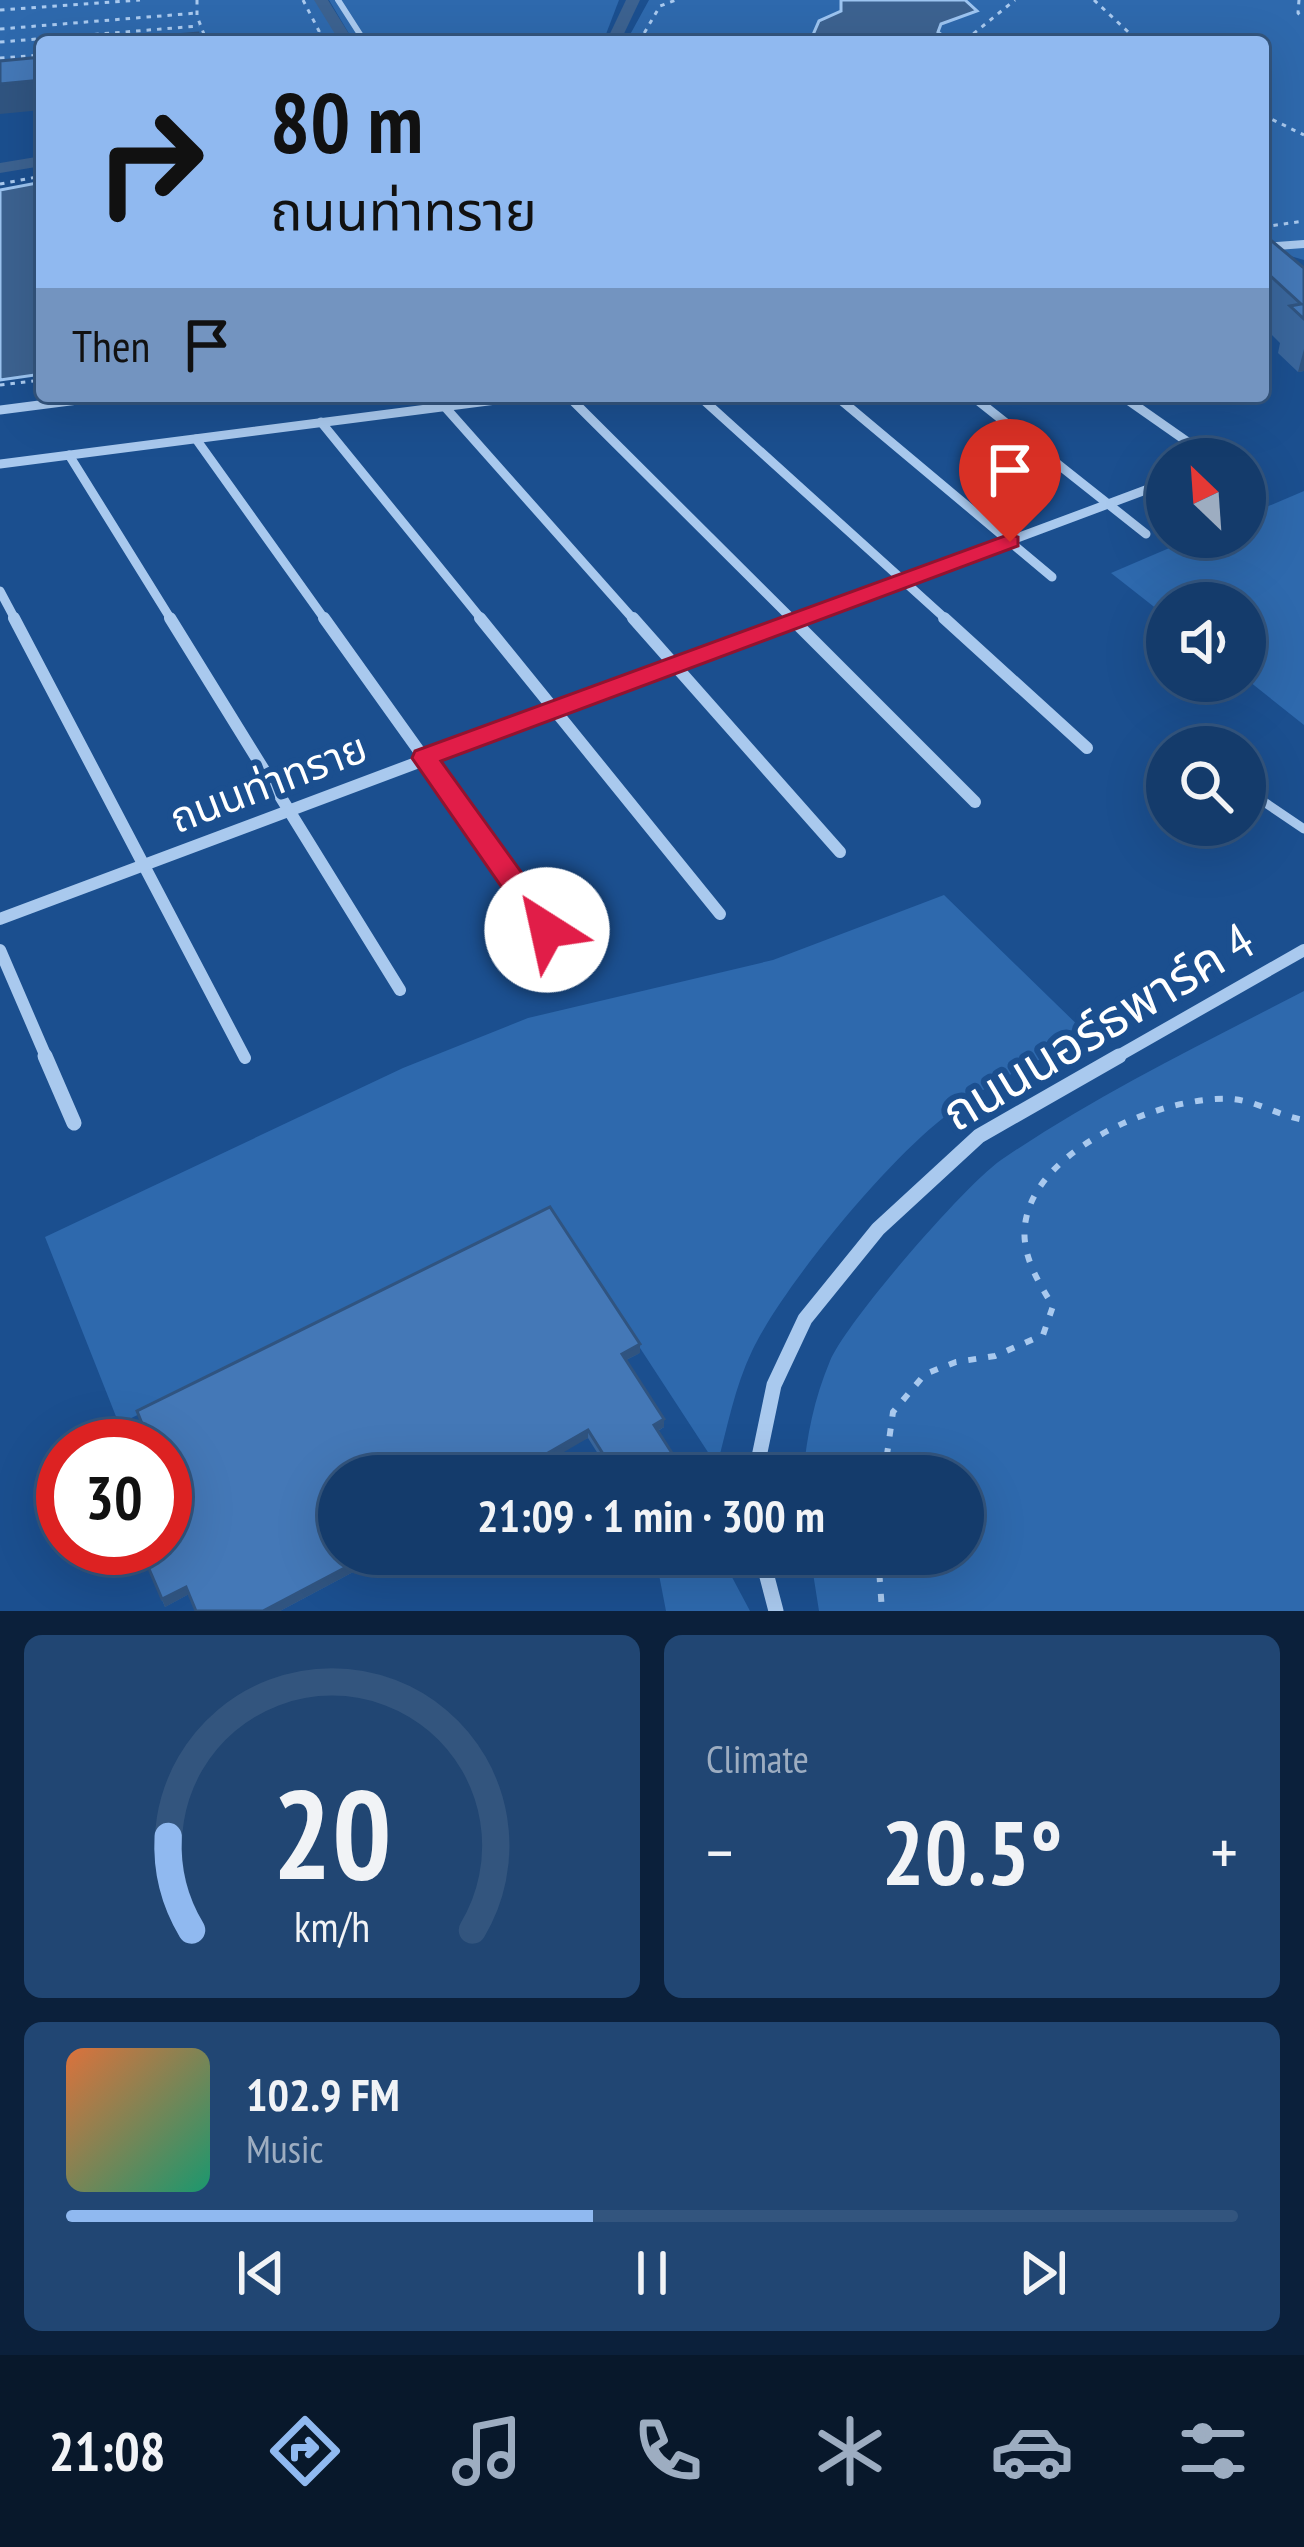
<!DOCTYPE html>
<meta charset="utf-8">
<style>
:root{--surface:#143b6b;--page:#214673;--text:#f1f3f6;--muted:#9dadc1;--line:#33557e;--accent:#90b9f0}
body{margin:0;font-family:"PT Sans Narrow","Noto Sans Thai",sans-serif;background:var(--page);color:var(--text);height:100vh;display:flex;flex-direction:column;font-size:45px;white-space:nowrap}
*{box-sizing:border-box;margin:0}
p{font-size:39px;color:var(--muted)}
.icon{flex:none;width:66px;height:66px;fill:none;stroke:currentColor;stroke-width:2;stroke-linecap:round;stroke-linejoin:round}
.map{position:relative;height:1611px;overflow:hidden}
.side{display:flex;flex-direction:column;gap:24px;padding:24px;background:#0b203b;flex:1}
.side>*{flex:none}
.guide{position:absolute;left:36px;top:36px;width:1233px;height:366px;border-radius:12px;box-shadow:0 12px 48px #0002,0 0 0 3px var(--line);background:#90b9f0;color:#111;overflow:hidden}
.needle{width:78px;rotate:335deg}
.controls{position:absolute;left:1146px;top:438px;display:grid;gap:24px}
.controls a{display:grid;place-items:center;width:120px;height:120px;border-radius:50%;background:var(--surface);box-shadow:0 12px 48px #0002,0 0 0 3px var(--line);font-size:60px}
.speed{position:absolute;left:36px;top:1419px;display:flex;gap:24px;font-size:60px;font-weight:700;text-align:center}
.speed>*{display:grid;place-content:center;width:156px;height:156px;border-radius:50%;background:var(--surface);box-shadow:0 12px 48px #0002,0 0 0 3px var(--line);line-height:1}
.speed .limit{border:18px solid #d22;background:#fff;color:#111}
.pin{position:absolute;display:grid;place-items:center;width:102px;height:102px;color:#fff;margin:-123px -51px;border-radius:50% 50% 50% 0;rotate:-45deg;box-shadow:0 0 12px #0007}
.pin .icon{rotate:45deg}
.me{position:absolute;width:132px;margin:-66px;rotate:325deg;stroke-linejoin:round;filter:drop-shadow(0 0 9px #0008)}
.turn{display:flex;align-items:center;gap:42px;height:252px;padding:0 36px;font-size:54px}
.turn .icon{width:156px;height:156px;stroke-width:2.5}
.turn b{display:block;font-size:84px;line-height:102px}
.then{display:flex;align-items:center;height:114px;padding:0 36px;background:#0003;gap:24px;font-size:45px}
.big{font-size:90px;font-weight:700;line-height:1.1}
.side .widget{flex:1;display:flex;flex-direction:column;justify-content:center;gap:18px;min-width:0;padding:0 42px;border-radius:18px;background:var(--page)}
.side .dial{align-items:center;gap:0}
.dial svg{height:312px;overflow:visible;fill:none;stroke:var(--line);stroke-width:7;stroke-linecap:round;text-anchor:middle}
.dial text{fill:var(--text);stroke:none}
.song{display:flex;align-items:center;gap:36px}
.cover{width:144px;height:144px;border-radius:18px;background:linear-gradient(135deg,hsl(20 70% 55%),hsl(160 70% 35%))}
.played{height:12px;border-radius:6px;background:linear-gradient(90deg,var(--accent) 45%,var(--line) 45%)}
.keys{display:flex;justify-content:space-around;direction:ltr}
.heat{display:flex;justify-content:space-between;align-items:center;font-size:66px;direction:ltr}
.side .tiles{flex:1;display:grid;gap:24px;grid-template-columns:1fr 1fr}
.widget:last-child{grid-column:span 2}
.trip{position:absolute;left:318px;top:1455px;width:666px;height:120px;border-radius:60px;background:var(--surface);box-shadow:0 12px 48px #0002,0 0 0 3px var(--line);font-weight:700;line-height:120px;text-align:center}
.dock{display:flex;height:192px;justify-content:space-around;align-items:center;background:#08182b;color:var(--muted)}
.dock .icon{width:84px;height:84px}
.dock .active{color:var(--accent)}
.dock b{font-size:54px;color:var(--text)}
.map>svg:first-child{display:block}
.green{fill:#2e69ad}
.water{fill:#3c6290;stroke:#9cc4f0;stroke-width:3}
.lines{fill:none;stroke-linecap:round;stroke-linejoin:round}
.canal{fill:#3c6290;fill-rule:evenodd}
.path-far1{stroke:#a9c9ee;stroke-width:3;stroke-dasharray:4.5 6;stroke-linecap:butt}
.path{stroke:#a9c9ee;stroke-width:6;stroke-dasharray:8 12;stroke-linecap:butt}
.service-far1{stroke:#a9c9ee;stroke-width:6}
.service{stroke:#a9c9ee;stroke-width:9}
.minor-far3{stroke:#a9c9ee;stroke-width:8}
.minor-far2{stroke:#a9c9ee;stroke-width:9}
.minor-far1{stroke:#a9c9ee;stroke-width:12}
.minor{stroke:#a9c9ee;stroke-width:15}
.wall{fill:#3a679d}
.shaded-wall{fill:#305480}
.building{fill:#4478b7;stroke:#305480;stroke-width:3}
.route{fill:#e11d48;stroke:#92132f;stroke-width:3}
.labels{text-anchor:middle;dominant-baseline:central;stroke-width:12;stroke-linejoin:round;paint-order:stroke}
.street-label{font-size:42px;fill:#fff;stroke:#1b4f8f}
.near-street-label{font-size:51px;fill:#fff;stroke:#1b4f8f}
</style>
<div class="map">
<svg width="1304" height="1611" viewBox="0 0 1304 1611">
<rect width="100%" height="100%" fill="#1b4f8f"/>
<g class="green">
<path d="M0 0H317L340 39 42 42V63L0 67Z"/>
<path d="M329 0H619L603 42H354Z"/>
<path d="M649 0H1304V260L1263 248V42H626Z"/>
<path d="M1304 491V725L1245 678V603H1167V617L1111 573 1195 537H1245V516Z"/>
<path d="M944 895 1089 1036C1037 1061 981 1085 937 1123 881 1169 783 1286 752 1351 735 1386 727 1428 717 1466L552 1213 119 1424 45 1237 403 1068 528 1018 773 960Z"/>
<path d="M1304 991V1611H819L810 1554H963V1476H803C807 1435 814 1399 830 1361 846 1322 965 1185 1001 1160 1096 1095 1202 1044 1304 991Z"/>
<path d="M655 1554H725V1564L750 1611H666Z"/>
</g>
<g class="water">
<path d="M841 0H965L977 11 941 24 938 32 951 42H794L812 37 819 21 841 11Z"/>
<path d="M42 182V374L0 380V190Z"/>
</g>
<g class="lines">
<g class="canal">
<path d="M314 0H328L354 42H340Z"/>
<path d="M626 0H640L620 42H606Z"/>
<path d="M42 156V166L0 173V163Z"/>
</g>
<g class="path-far1">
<path d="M197 0V16L207 42"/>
<path d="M303 0 319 31 317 42"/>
<path d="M1094 0 1139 42"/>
<path d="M1299 0 1298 13 1304 18"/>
<path d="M0 10 140 0"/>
<path d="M0 29 197 13"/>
<path d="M0 42 199 26"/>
<path d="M639 42 660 6 676 0"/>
<path d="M979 42 973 34 1015 0"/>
<path d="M0 58 42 55"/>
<path d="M1263 115 1304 135"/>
<path d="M0 184 42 176"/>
<path d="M1263 227 1304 221"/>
<path d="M0 385 42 380"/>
</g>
<g class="path">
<path d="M884 1476 893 1412 925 1374 956 1362 995 1356 1043 1335 1053 1306C1037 1280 1019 1251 1026 1219 1040 1146 1165 1095 1232 1099 1257 1101 1279 1116 1304 1120"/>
<path d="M878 1554 882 1611"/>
</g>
<path class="service-far1" d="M338 0 365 42"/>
<path class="service" d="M1245 789 1304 829"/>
<path class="minor-far3" d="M1263 247 1304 244"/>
<g class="minor-far2">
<path d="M568 396 794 621"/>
<path d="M699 396 948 621"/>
<path d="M836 396 1052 577"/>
<path d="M972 396 1146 534"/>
<path d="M1122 396 1212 459"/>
<path d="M445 407 635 621"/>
<path d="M0 410 109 396"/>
<path d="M321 422 483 621"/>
<path d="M196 439 326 621"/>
<path d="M69 455 172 621"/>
<path d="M0 464 528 396"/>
<path d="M1245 482 1254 488"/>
<path d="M0 591 16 621"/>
<path d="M795 621 1167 482"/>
</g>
<g class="minor-far1">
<path d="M14 618 245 1058"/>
<path d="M170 618 400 990"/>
<path d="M324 618 547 930"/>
<path d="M480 618 720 914"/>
<path d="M633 618 840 852"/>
<path d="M791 618 975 802"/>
<path d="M944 618 1087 748"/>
<path d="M0 919 803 618"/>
<path d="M0 950 47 1059"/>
<path d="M1113 1059 1304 950"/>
</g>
<g class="minor">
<path d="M45 1056 74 1123"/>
<path d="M755 1476 774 1385 805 1319 878 1229 979 1136 1119 1056"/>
<path d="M761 1554 776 1611"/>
</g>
</g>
<g class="wall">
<path d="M1263 238 1304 268V371L1298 372 1278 353 1280 343 1263 326Z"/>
<path d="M640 1353 626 1360 664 1427 658 1431 679 1472 672 1476H612L588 1438 339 1554H387L280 1611H196L189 1594 165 1607 140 1548Z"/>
</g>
<g class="shaded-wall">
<path d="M42 80V110L0 114V84Z"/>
<path d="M1304 349V371L1298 372Z"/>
<path d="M640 1344V1353L622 1362V1354Z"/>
<path d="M664 1419V1427L654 1433V1425Z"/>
<path d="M588 1430V1438L523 1476H508Z"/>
<path d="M679 1464V1472L672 1476H658Z"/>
<path d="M371 1554H387L280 1611H263Z"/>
<path d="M186 1587 189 1594 165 1607 162 1599Z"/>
</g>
<g class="building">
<path d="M198 33 201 42H128V39Z"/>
<path d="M42 57V80L0 84V61Z"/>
<path d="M1267 237 1304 268V319L1290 306 1301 304 1263 269V238Z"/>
<path d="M550 1207 640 1344 622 1354 664 1419 654 1425 679 1464 658 1476H617L588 1430 508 1476H339V1554H371L263 1611H196L186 1587 162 1599 140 1548H165V1446H151L137 1411Z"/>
</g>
<path class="route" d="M1010 534 1018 537V546L441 761 558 923 562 930 558 938H537L412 758 415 751Z"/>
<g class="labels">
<g class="street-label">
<text transform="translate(268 782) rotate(-21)">ถนนท่าทราย</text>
</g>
<g class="near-street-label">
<text transform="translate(1097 1026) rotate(-31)">ถนนนอร์ธพาร์ค 4</text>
</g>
</g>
</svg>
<div class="controls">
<a><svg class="needle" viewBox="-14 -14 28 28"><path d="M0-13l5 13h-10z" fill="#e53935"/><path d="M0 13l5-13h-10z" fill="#9dadc1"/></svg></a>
<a><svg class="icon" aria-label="sound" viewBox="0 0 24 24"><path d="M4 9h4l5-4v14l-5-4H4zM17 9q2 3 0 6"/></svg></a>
<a><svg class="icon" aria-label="search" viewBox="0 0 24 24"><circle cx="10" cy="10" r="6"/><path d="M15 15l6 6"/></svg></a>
</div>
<div class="speed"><div class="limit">30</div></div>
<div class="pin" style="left:1010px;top:542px;background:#d93025"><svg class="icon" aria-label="arrive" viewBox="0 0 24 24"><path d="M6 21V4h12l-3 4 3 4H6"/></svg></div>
<svg class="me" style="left:547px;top:930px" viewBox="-20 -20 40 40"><circle r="19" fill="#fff"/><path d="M0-13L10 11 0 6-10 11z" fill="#e11d48"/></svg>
<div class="trip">21:09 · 1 min · 300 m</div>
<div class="guide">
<div class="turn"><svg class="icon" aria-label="right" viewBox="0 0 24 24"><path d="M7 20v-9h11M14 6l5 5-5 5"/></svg><div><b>80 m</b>ถนนท่าทราย</div></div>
<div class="then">Then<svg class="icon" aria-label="arrive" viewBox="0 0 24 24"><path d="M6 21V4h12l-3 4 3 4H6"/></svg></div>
</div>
</div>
<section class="side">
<div class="tiles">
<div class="widget dial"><svg viewBox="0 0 100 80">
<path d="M14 69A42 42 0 1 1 86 69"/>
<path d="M14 69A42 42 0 0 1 8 45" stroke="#90b9f0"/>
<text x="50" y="56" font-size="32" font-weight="700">20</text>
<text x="50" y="72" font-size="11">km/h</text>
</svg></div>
<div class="widget"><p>Climate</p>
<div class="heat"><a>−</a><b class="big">20.5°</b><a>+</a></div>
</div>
<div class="widget">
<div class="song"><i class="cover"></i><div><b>102.9 FM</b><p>Music</p></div></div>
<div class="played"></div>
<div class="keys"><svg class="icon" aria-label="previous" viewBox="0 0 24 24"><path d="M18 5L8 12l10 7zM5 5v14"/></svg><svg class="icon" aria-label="pause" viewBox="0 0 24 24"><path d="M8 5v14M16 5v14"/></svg><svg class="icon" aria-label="next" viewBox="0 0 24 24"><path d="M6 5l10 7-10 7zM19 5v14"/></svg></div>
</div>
</div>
</section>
<nav class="dock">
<b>21:08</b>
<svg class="icon active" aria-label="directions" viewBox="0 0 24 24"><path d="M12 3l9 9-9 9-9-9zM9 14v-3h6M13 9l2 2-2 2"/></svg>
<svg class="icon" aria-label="music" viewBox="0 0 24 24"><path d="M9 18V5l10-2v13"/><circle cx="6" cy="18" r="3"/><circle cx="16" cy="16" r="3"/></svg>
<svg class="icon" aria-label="phone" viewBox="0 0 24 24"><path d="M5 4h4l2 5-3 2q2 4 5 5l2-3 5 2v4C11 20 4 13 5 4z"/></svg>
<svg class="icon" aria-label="climate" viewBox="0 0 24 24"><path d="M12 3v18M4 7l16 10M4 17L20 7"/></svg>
<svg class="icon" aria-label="car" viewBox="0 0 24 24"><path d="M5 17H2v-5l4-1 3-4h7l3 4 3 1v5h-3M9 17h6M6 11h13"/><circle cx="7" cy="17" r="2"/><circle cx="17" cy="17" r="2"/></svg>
<svg class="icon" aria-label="filters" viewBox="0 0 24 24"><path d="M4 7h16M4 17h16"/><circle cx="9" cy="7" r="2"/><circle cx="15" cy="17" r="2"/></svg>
</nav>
